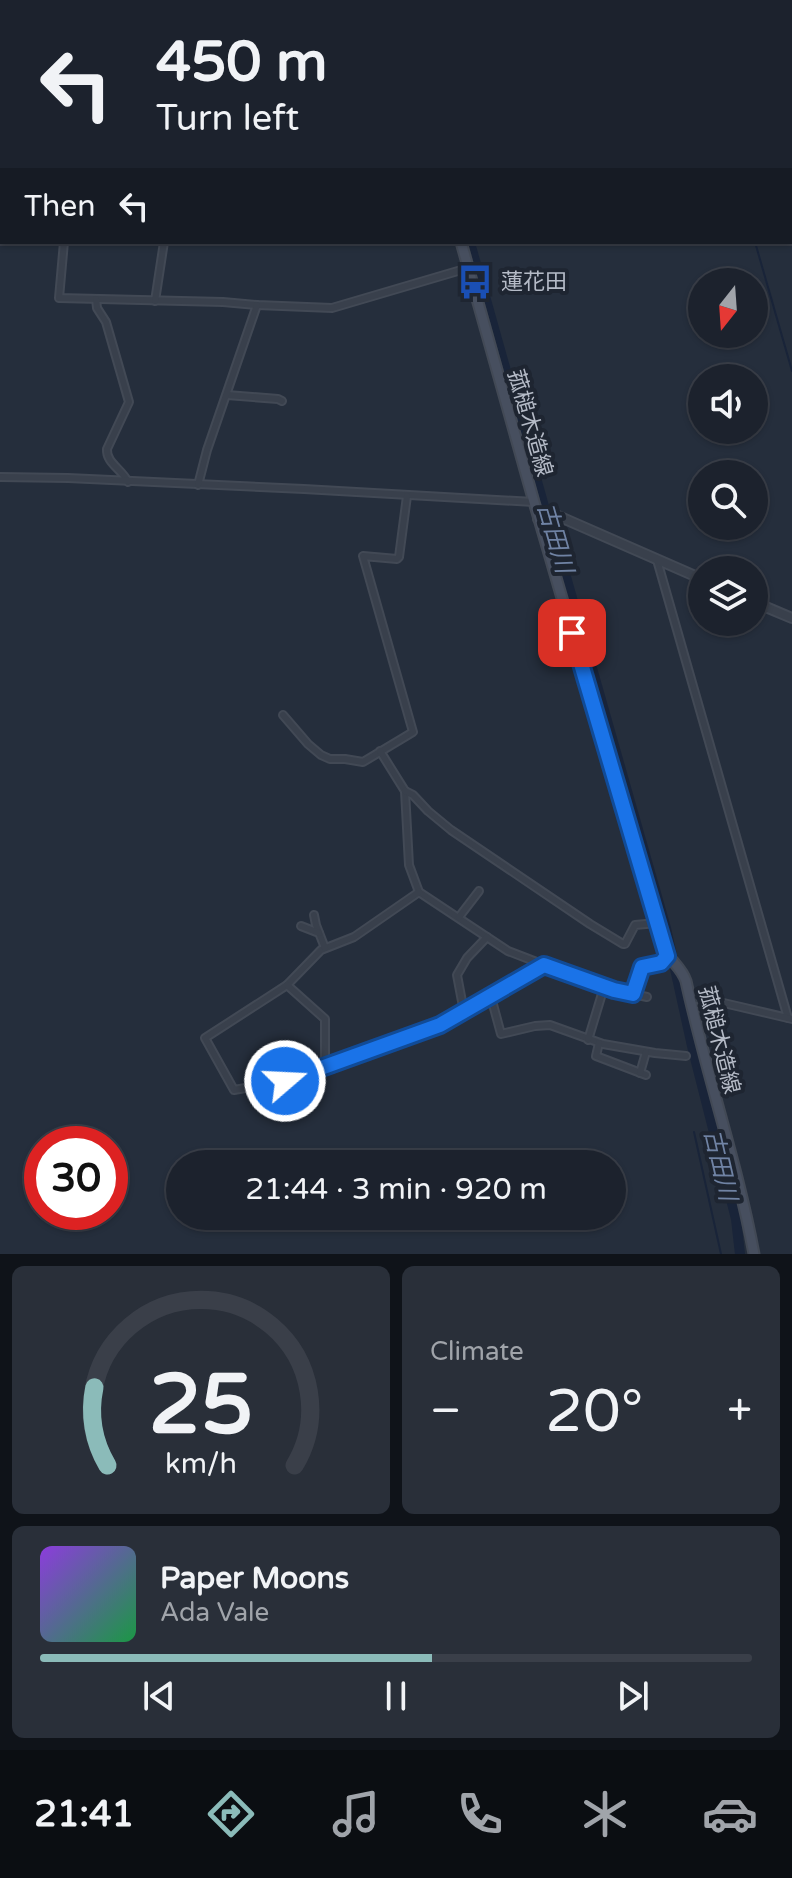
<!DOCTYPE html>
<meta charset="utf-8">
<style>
:root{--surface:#1c222d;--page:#292f39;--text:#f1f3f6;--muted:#a0a4aa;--line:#3a3f49;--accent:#8bbbb9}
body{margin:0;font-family:"Varela Round","Noto Sans JP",sans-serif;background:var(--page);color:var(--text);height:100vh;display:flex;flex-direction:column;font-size:30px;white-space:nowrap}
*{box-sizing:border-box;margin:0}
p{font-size:26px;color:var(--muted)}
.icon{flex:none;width:44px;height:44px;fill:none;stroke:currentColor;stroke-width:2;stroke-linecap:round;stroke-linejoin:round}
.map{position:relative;height:1254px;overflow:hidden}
.panel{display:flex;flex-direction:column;gap:12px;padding:12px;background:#0f1319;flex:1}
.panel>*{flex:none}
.hud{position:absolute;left:0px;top:0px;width:792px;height:244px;box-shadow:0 2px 6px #0004,0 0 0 2px var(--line);background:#1c222d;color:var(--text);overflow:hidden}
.needle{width:52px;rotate:197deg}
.buttons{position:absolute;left:688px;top:268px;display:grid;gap:16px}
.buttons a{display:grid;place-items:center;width:80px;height:80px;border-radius:50%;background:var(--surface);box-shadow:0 2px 6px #0004,0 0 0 2px var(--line);font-size:40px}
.speed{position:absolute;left:24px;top:1126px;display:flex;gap:16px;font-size:40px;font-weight:700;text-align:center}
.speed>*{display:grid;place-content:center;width:104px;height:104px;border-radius:50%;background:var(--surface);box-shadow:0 2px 6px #0004,0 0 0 2px var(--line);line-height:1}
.speed .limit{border:12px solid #d22;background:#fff;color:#111}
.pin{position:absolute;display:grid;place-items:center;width:68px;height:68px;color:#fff;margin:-34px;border-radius:16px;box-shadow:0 4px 12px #0006}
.me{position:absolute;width:88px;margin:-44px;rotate:71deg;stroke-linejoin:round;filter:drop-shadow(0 0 6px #0008)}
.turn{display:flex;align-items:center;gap:28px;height:168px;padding:0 24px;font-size:36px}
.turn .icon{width:104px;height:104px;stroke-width:2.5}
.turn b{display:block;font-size:56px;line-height:68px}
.then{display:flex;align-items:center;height:76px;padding:0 24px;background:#0003;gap:16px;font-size:30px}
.big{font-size:60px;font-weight:600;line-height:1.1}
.panel .card{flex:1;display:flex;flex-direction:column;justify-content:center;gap:12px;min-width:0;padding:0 28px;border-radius:12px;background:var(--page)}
.panel .dial{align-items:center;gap:0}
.dial svg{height:208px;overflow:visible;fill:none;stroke:var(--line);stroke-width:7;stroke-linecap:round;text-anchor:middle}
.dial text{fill:var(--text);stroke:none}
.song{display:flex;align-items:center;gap:24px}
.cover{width:96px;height:96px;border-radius:12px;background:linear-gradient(135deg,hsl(270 70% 55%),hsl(140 70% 35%))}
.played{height:8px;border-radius:4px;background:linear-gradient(90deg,var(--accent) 55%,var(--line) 55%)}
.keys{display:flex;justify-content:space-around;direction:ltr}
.heat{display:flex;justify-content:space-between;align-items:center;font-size:44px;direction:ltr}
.panel .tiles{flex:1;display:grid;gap:12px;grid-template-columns:1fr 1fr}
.card:last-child{grid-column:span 2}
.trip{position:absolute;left:166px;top:1150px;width:460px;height:80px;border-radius:40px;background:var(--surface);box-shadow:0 2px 6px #0004,0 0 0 2px var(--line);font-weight:600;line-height:80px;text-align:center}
.tab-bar{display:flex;height:128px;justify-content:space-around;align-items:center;background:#0b0e12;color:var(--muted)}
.tab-bar .icon{width:56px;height:56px}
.tab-bar .active{color:var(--accent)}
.tab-bar b{font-size:36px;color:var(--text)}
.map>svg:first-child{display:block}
.water{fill:#192439}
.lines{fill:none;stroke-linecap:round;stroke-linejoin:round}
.stream{stroke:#192439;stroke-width:2}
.river{stroke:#192439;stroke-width:10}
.minor-casing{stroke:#424955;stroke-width:10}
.tertiary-casing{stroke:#424955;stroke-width:12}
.secondary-casing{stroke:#424955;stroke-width:13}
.minor{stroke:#39404c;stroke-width:6}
.tertiary{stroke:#39404c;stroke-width:8}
.secondary{stroke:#474f5f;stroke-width:9}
.route-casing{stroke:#114b97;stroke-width:20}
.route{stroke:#1a73e8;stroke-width:14}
.labels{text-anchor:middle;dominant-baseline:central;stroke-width:8;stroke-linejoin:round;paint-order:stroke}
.poi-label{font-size:22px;fill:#b5bbc7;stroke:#1e2531;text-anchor:start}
.street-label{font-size:22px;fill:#b5bbc7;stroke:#1e2531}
.water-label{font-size:24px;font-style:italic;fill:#7083a4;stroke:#1e2531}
</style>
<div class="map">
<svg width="792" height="1254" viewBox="0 0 792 1254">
<rect width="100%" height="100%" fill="#252e3c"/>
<path class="water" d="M468 242H475L555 527 548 529Z"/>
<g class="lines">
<g class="stream">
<path d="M686 0 687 2"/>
<path d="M755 242 792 371"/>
<path d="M694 1132 721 1254"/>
</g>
<g class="river">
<path d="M403 0V2"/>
<path d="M549 517 666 928 692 1046 736 1219 740 1254"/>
</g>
<g class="minor-casing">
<g id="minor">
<path d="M352 0 356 2"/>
<path d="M64 242 59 298 223 302 257 305 332 308 468 268"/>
<path d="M96 299 97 308 106 322 129 402 107 449C106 463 122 469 128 482"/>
<path d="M155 301 164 242"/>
<path d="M227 395 278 399 282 401"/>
<path d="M0 477 68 478 304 489 534 502"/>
<path d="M198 485 207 450 257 305"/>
<path d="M657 560 788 1018"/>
<path d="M283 715 308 744 321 755 330 759H345L363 762 413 732 363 556 397 559 399 557 407 496"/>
<path d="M380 751 405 791 409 865 419 892 508 951 560 971 624 993 633 994 642 967 661 963 667 956"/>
<path d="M405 791 413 795 428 811 451 830 590 924 623 944H625L635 925 657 923"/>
<path d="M419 892 354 937 321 950 287 985 205 1038 234 1090 285 1081 440 1025 544 965"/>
<path d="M314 915 316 925 325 948"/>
<path d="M459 917 479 891"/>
<path d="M301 926 319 933"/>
<path d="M287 985 325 1019V1067"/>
<path d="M633 994 647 997"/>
<path d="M491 997 501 1034 535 1026 550 1025 603 1044 655 1053 686 1056"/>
<path d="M690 998 715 1001 792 1019"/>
<path d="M464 1012 457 975 467 958 487 937"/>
<path d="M588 1040 604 987"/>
<path d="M599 1043 596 1056 646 1075"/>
<path d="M640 1073 646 1052"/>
</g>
</g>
<g class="tertiary-casing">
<g id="tertiary">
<path d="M538 519 558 516 702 579"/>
<path d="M754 602 792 618"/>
</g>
</g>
<g class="secondary-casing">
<g id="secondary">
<path d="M392 0V2"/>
<path d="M461 242 534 502 663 945C668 960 681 966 686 981 706 1073 737 1162 754 1254"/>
</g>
</g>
<use href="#minor" class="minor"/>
<use href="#tertiary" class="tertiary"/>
<use href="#secondary" class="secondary"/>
</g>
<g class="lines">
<g class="route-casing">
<path id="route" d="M285 1081 440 1025 544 965 614 990 633 994 642 967 661 963 667 956 572 633"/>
</g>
<use href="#route" class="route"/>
</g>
<defs>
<g id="bus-bare" transform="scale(2.76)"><path d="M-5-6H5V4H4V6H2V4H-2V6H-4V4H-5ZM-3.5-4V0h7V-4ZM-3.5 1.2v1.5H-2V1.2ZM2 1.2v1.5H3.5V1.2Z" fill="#1a4fb4" stroke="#1e2531" stroke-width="2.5" paint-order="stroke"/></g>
</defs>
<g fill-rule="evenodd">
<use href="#bus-bare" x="475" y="282"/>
</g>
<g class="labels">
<g class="poi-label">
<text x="501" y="282">蓮花田</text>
</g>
<g class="street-label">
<text transform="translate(530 423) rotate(74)">菰槌木造線</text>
<text transform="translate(719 1040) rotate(76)">菰槌木造線</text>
</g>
<g class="water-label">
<text transform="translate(555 538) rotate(74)">古田川</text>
<text transform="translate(720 1165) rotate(77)">古田川</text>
</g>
</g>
</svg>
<div class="buttons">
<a><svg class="needle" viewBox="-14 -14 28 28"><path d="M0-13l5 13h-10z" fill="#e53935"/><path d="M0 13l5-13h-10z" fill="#a0a4aa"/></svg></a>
<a><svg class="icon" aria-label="sound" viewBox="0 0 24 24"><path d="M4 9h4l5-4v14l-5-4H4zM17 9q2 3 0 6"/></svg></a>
<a><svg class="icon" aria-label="search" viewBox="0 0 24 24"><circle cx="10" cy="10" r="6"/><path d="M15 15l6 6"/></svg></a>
<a><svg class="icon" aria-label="layers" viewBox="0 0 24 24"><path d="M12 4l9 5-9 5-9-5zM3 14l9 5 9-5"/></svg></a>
</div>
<div class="speed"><div class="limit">30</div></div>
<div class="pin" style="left:572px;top:633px;background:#d93025"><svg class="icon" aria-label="arrive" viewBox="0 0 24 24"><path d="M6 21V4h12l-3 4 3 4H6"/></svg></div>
<svg class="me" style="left:285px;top:1081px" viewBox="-20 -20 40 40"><circle r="17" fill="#1a73e8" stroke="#fff" stroke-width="3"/><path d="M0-11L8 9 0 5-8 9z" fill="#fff"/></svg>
<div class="trip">21:44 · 3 min · 920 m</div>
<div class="hud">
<div class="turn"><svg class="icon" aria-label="left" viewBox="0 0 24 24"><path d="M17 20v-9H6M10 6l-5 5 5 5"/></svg><div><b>450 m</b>Turn left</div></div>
<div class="then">Then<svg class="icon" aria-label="left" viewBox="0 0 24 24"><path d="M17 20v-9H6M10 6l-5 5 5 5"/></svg></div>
</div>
</div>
<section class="panel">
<div class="tiles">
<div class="card dial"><svg viewBox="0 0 100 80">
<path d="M14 69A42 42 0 1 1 86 69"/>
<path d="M14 69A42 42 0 0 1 9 39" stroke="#8bbbb9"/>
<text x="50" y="56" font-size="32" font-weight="700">25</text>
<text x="50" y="72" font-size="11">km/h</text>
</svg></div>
<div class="card"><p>Climate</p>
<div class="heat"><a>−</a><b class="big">20°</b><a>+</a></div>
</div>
<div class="card">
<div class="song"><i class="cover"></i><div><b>Paper Moons</b><p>Ada Vale</p></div></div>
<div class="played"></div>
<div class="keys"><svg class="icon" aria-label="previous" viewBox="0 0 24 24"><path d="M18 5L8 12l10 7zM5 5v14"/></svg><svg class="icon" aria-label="pause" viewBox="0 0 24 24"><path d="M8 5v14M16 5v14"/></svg><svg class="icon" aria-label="next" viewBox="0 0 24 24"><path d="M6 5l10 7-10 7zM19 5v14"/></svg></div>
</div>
</div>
</section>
<nav class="tab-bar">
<b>21:41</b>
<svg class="icon active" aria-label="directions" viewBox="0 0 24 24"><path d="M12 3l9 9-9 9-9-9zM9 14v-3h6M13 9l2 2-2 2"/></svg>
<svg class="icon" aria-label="music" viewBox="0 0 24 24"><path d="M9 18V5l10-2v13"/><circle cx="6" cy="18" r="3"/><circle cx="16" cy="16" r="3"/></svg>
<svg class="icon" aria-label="phone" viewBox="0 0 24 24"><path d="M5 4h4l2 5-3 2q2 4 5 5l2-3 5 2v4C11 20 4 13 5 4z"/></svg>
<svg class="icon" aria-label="climate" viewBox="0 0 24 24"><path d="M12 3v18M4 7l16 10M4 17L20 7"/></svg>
<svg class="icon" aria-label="car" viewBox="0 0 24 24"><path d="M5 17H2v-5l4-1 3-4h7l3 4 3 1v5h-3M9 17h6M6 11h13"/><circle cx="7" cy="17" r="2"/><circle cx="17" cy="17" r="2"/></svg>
</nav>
